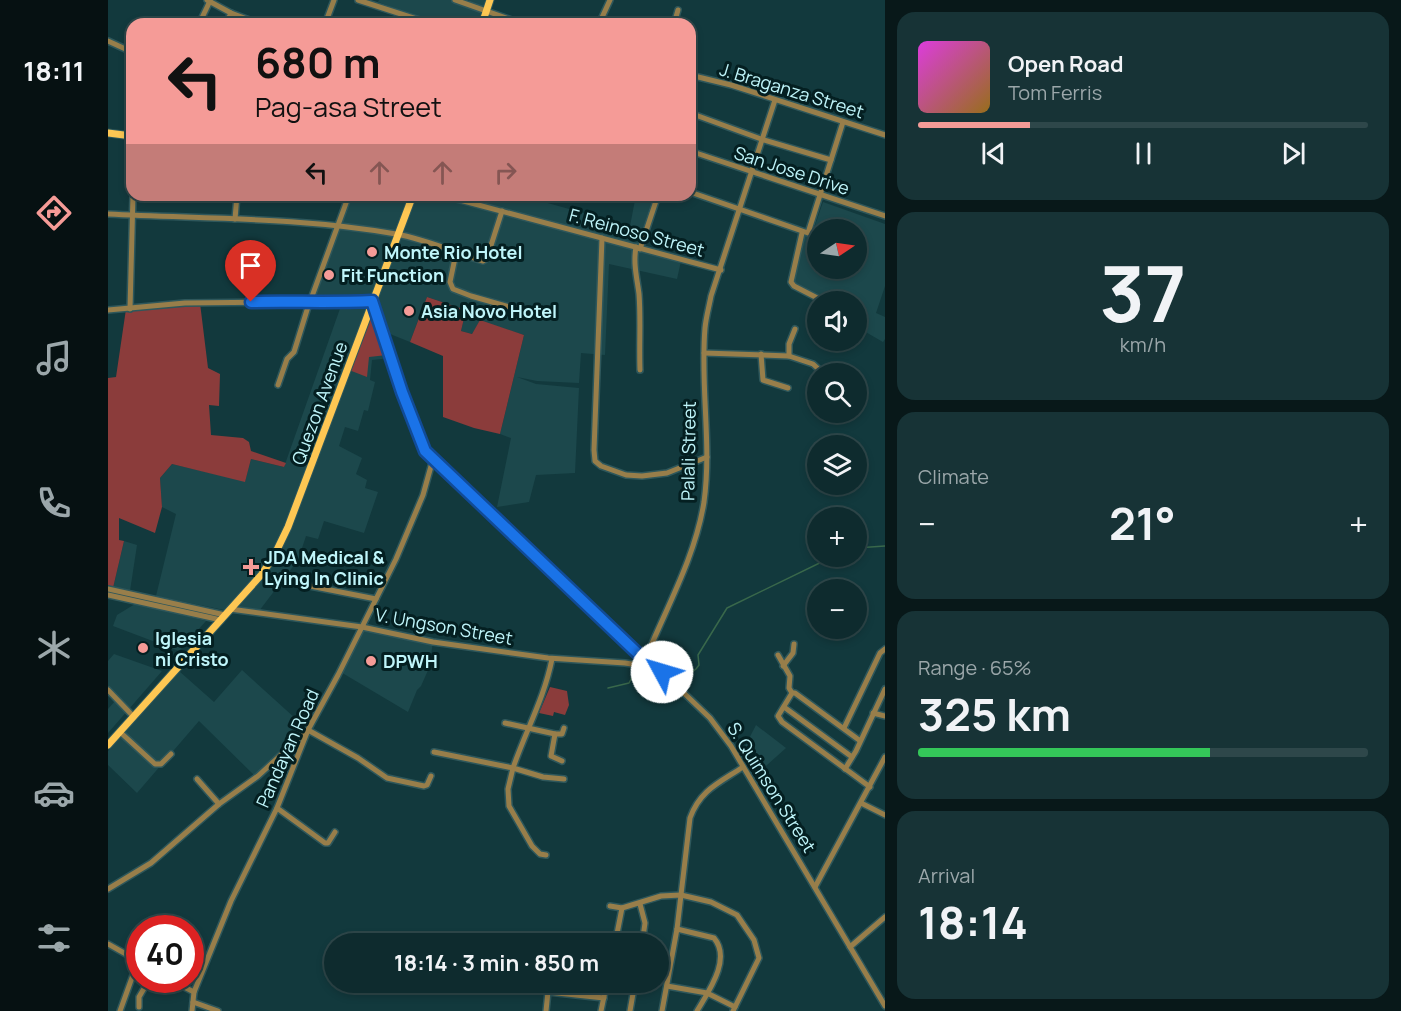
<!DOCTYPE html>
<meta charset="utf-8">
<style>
:root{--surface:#0e2b2e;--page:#173336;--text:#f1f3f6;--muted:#9ba7aa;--line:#2e474a;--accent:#f59b97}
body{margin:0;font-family:Manrope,sans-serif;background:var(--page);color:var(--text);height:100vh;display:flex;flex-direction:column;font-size:22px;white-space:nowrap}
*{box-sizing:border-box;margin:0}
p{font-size:20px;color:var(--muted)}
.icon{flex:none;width:33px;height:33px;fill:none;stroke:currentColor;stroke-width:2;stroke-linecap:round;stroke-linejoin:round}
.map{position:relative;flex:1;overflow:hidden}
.drawer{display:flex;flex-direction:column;gap:12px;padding:12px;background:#081819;width:516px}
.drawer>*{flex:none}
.top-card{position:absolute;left:18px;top:18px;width:570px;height:183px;border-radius:18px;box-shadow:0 3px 9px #0003,0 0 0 2px var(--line);background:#f59b97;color:#111;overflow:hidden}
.needle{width:39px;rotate:77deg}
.fabs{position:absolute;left:699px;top:219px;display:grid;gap:12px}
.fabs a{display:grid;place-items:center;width:60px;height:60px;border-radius:50%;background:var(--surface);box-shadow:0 3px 9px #0003,0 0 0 2px var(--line);font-size:30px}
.speed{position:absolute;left:18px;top:915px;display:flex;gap:12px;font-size:30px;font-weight:700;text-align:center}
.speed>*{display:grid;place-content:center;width:78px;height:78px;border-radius:50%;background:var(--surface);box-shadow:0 3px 9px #0003,0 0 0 2px var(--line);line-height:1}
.speed .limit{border:9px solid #d22;background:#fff;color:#111}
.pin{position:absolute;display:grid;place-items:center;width:51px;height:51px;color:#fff;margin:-62px -26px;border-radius:50% 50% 50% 0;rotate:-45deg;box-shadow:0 0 6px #0007}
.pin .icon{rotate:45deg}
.me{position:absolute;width:66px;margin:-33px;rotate:309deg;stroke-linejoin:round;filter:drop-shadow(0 0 4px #0008)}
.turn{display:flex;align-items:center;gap:21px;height:126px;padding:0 30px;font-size:27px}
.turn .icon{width:78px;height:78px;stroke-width:2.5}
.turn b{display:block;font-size:42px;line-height:51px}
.lanes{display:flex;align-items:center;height:57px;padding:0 30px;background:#0003;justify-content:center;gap:30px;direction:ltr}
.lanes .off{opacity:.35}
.big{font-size:45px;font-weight:700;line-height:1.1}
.drawer .tile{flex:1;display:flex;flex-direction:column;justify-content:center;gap:9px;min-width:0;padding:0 21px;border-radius:18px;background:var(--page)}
.drawer .dial{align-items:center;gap:0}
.dial b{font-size:78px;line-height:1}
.song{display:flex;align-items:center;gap:18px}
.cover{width:72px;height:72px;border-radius:9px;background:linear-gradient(135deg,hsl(300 70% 55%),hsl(40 70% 35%))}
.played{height:6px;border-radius:3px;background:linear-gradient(90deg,var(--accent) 25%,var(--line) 25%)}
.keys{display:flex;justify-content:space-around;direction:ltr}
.heat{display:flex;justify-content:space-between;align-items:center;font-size:33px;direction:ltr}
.charge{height:9px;border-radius:4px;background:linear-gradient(90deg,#34c759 65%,var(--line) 0)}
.trip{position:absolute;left:216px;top:933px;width:345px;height:60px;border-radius:30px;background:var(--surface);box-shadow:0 3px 9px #0003,0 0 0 2px var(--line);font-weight:700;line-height:60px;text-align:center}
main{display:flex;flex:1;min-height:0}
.tabs{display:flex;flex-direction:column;width:108px;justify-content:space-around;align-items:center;background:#061112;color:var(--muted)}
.tabs .icon{width:42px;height:42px}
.tabs .current{color:var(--accent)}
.tabs b{font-size:27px;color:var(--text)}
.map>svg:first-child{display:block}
.built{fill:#1c484c;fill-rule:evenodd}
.green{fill:#8b3c3b}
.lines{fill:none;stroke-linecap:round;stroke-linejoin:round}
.stream{stroke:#39684b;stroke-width:1.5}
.minor-casing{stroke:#2e575b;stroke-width:8}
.major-casing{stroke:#2e575b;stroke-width:9}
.minor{stroke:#987e4a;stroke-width:5}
.major{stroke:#fec753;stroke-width:7}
.route-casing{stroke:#114b97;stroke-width:15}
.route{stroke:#1a73e8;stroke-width:10}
.poi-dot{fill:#f59b97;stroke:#041f21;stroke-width:2}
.labels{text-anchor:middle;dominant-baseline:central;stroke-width:6;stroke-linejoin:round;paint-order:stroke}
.street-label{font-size:18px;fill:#bff5fa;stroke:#041f21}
.poi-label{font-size:18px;font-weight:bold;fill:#bff5fa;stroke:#041f21;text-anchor:start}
</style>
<main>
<nav class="tabs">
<b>18:11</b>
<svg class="icon current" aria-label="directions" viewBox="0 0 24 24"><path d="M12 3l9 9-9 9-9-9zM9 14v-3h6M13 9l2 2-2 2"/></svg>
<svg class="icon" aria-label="music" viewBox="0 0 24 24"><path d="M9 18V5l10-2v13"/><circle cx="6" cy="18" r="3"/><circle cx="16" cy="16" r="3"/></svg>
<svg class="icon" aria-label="phone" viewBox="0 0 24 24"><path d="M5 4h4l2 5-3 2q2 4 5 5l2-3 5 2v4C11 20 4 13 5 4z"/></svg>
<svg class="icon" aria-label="climate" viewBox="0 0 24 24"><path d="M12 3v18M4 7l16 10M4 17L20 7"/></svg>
<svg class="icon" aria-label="car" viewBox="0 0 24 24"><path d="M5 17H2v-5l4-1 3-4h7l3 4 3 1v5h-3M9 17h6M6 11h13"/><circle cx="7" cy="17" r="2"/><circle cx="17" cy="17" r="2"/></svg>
<svg class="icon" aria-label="filters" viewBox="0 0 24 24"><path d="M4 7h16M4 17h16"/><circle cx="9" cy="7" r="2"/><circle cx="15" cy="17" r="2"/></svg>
</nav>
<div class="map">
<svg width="777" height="1011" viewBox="0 0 777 1011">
<rect width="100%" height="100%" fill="#12393d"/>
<g class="built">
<path d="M271 0H344L360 5 361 0H382L374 24H330L270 2Z"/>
<path d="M241 195H333L573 261 569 279 501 264 497 355 473 353 471 383 429 381 409 377 428 384 471 388 467 473 428 475 421 502 389 507 403 438 392 434 416 335 372 321 364 334 353 331 358 310 319 297 302 342 277 332 284 358 264 360 262 380 267 382 260 411 256 410 250 431 237 427 231 446 254 458 248 474 259 480 257 488 270 492 256 533 216 521 210 539 198 536 190 560 151 611 120 607 116 610 48 596 68 514 54 507 52 478 64 464 137 481 143 459 176 467 234 303H201Z"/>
<path d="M342 195H411L522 226 528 195H546L529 246Z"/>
<path d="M715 202 777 224V286L768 313 777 317V339L775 342 749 327 748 302 714 301 683 286 694 235 703 237ZM710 230H748V268H710Z"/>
<path d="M16 541 29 545 22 591 5 588Z"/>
<path d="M27 604 46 608 98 621 71 651 5 626 9 615Z"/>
<path d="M253 626 325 642 321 668 313 686 309 690 300 712 231 671Z"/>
<path d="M6 654 54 671 0 733V709L8 700 0 692V661Z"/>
<path d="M134 670 198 728 147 776 91 721 29 793 0 765V751L71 671 106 702Z"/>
<path d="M648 725 678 748 640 782 629 762Z"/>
</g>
<g class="green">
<path d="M319 297 358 310 353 331 364 334 372 320 416 335 392 434 366 428 335 417V356L302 342Z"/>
<path d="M92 303 100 368 112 374 111 406 101 405 103 435 135 438 141 442 143 451 178 463 176 467 143 459 137 482 64 464 52 478 54 507 47 533 11 518V540L16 541 5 588 0 587V378L8 377 18 309Z"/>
<path d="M263 309 279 355 261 357 259 377 241 370Z"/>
<path d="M442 687 459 691 461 705 457 715 446 712 445 716 431 713Z"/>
</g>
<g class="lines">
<g class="stream">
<path d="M748 548 777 546"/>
<path d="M542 670 554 685H561"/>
<path d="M567 681 574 680 588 669 591 665 590 655 619 608 726 556"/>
<path d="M500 688 521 683 528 670 532 668"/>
</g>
<g class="minor-casing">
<g id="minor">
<path d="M99 0 123 13 152 24"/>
<path d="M250 0 324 24"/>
<path d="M347 0 415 24"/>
<path d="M91 24 102 1"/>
<path d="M118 24 123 13"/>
<path d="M217 24 226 0"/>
<path d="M491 24 502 0"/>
<path d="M566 24 570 10"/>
<path d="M0 41 24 52"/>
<path d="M582 75 623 85 777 135"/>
<path d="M582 113 653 139 723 160"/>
<path d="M582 151 777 216"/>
<path d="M582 192 700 233 735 122"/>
<path d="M333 195 613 270"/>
<path d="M0 214C96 219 192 217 288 234 317 239 346 252 375 261L379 258 394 211"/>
<path d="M127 219 129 195"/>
<path d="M694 233 683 282 686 286 717 302"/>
<path d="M494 238 486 450 487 461 493 466 518 475 534 476 559 473 599 457"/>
<path d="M528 247C525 264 529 278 531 294 533 320 531 345 532 370"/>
<path d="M532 249 550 195"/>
<path d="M348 253 342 282 345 289 363 296 416 311"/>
<path d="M22 309 25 195"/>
<path d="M0 310 77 303 264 301 294 392 317 451 545 668 554 672 602 718 623 746 777 1006"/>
<path d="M596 353 681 356 705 364 716 374"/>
<path d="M653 354 655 380 680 388"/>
<path d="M681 356V344L687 329"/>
<path d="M170 385 179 359 186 352 199 310 241 195"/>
<path d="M202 586 268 599"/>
<path d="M0 589 117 615"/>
<path d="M0 595 113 620"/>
<path d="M122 609 254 627 325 642 440 658 517 663 543 667"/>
<path d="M670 655 682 676 681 688 684 693"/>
<path d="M444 659C436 699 418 730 405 768L435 777 456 779"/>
<path d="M537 660C558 608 587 558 596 502 604 444 592 386 597 328 598 317 601 307 603 296L667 100"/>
<path d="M675 666 685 653 686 644"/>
<path d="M0 690 25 716"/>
<path d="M676 707 744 757"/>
<path d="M765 713 777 716"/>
<path d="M397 723 447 734H454L456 728"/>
<path d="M736 728 772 653 777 649"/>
<path d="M12 732 47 764H53L63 754"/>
<path d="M447 734 443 756 454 761"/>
<path d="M751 740 687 693H684L670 716 674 722 762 787"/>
<path d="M326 752 405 768 400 789 401 806 424 846 432 854 438 855"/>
<path d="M737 769 748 751 777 689"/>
<path d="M89 779 111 804"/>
<path d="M753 803 777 815"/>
<path d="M169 808 217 843H220L227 832"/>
<path d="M707 887 777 757"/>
<path d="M0 889 43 863 111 804 150 776 200 730 250 758 279 778 316 786 319 785 323 776"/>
<path d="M532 904 537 923 534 944"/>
<path d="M502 906 514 908 553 896 573 895 603 902 629 915 646 940 651 958 625 1011"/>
<path d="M569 929 606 938C624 959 600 992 589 1011"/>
<path d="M0 944 32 962"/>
<path d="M507 944 514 908"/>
<path d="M742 947 777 917"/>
<path d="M62 980 86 992"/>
<path d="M559 986 599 993 627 1007"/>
<path d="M440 992 496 998"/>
<path d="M85 1002 110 1011"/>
<path d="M31 1007V997L41 980"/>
<path d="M12 1011 30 961"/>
<path d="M84 1011 86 992 123 901 169 808 200 730 230 675 288 559 315 495 325 459"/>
<path d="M438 1011 441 982"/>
<path d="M493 1011 499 982"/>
<path d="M522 1011 527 982"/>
<path d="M554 1011 569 929 582 818C592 790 611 783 635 767"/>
</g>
</g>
<g class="major-casing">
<g id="major">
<path d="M374 24 382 0"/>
<path d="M0 133 24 136"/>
<path d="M0 745 154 574 167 554 180 527 305 195"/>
</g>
</g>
<use href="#minor" class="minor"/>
<use href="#major" class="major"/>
</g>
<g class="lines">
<g class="route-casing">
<path id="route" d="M143 302C183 301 223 303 264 301L294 392 317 451 545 668 554 672"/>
</g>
<use href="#route" class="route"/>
</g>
<g class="poi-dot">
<circle cx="264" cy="252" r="6"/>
<circle cx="221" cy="275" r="6"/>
<circle cx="301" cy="311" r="6"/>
<path d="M140 558h6v6h6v6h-6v6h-6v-6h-6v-6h6z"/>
<circle cx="35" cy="648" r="6"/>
<circle cx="263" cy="661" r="6"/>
</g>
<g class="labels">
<g class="street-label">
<text transform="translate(684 90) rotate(17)">J. Braganza Street</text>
<text transform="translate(684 170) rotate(18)">San Jose Drive</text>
<text transform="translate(529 232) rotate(15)">F. Reinoso Street</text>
<text transform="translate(211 403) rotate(-70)">Quezon Avenue</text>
<text transform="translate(580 451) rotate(-89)">Palali Street</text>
<text transform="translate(336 626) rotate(10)">V. Ungson Street</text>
<text transform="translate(179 748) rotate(-66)">Pandayan Road</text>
<text transform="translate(664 787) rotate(58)">S. Quimson Street</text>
</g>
<g class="poi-label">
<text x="276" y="252">Monte Rio Hotel</text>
<text x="233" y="275">Fit Function</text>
<text x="313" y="311">Asia Novo Hotel</text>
<text x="156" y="557">JDA Medical &amp;<tspan x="156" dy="21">Lying In Clinic</tspan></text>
<text x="47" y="638">Iglesia<tspan x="47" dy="21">ni Cristo</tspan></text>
<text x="275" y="661">DPWH</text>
</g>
</g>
</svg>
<div class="fabs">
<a><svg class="needle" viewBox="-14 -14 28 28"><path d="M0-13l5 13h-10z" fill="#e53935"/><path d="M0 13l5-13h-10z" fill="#9ba7aa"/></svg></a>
<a><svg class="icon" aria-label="sound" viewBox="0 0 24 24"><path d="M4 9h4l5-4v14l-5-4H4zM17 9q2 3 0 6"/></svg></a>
<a><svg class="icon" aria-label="search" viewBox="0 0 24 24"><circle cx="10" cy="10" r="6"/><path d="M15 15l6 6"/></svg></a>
<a><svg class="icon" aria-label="layers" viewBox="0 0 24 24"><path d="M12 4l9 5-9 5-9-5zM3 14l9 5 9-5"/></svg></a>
<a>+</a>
<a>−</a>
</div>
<div class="speed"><div class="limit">40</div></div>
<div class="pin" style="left:143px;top:302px;background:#d93025"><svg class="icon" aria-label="arrive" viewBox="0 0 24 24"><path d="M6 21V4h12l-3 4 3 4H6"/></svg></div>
<svg class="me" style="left:554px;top:672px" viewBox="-20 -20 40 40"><circle r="19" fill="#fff"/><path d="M0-13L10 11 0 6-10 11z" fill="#1a73e8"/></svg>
<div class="trip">18:14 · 3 min · 850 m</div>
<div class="top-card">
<div class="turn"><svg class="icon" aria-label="left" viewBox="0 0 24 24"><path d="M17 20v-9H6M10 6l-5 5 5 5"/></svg><div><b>680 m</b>Pag-asa Street</div></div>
<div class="lanes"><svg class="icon" aria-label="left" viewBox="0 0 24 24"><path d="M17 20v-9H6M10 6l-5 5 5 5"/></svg><svg class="icon off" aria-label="ahead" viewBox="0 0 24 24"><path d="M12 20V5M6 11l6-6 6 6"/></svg><svg class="icon off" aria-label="ahead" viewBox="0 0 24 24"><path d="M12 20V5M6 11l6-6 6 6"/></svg><svg class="icon off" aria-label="right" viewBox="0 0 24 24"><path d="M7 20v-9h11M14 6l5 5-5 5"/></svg></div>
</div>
</div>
<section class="drawer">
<div class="tile">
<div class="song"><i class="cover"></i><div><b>Open Road</b><p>Tom Ferris</p></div></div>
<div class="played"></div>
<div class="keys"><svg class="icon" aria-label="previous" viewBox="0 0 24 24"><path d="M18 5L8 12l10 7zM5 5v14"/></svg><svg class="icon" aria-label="pause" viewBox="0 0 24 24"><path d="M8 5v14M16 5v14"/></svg><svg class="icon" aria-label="next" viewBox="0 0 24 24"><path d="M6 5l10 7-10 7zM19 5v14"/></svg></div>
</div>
<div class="tile dial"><b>37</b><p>km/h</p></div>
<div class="tile"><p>Climate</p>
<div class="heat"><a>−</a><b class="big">21°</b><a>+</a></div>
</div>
<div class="tile"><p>Range · 65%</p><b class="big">325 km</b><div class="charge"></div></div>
<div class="tile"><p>Arrival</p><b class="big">18:14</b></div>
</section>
</main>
